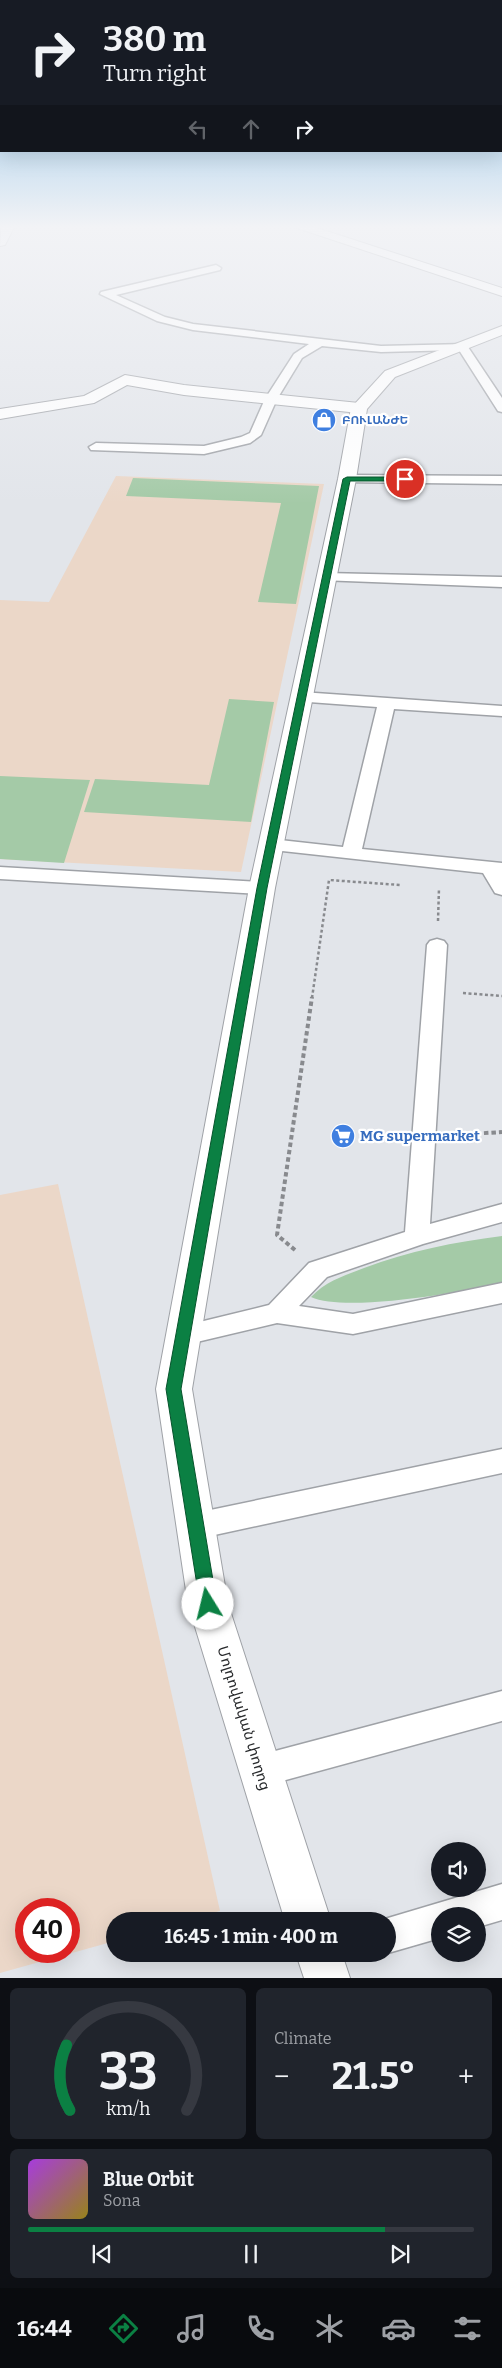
<!DOCTYPE html>
<meta charset="utf-8">
<style>
:root{--surface:#171b24;--page:#20242c;--text:#f1f3f6;--muted:#9ea1a6;--line:#363941;--accent:#0b8043}
body{margin:0;font-family:Bitter,"Noto Sans Armenian",serif;background:var(--page);color:var(--text);height:100vh;display:flex;flex-direction:column;font-size:19px;white-space:nowrap}
*{box-sizing:border-box;margin:0}
p{font-size:16px;color:var(--muted)}
.icon{flex:none;width:28px;height:28px;fill:none;stroke:currentColor;stroke-width:2;stroke-linecap:round;stroke-linejoin:round}
.map{position:relative;height:1978px;overflow:hidden}
.sheet{display:flex;flex-direction:column;gap:10px;padding:10px;background:#0d0f14;flex:1}
.sheet>*{flex:none}
.guide{position:absolute;left:0px;top:0px;width:502px;height:152px;box-shadow:0 5px 20px #0002;background:#171b24;color:var(--text);overflow:hidden}
.tools{position:absolute;left:431px;top:1842px;display:grid;gap:10px}
.tools a{display:grid;place-items:center;width:55px;height:55px;border-radius:50%;background:var(--surface);box-shadow:0 5px 20px #0002;font-size:25px}
.speed{position:absolute;left:15px;top:1898px;display:flex;gap:10px;font-size:25px;font-weight:700;text-align:center}
.speed>*{display:grid;place-content:center;width:65px;height:65px;border-radius:50%;background:var(--surface);box-shadow:0 5px 20px #0002;line-height:1}
.speed .limit{border:8px solid #d22;background:#fff;color:#111}
.pin{position:absolute;display:grid;place-items:center;width:42px;height:42px;color:#fff;margin:-21px;border:2px solid #fff;border-radius:50%;box-shadow:0 1px 5px #0007}
.me{position:absolute;width:55px;margin:-28px;rotate:351deg;stroke-linejoin:round;filter:drop-shadow(0 0 4px #0008)}
.turn{display:flex;align-items:center;gap:18px;height:105px;padding:0 20px;font-size:22px}
.turn .icon{width:65px;height:65px;stroke-width:2.5}
.turn b{display:block;font-size:35px;line-height:42px}
.lanes{display:flex;align-items:center;height:48px;padding:0 20px;background:#0003;justify-content:center;gap:25px;direction:ltr}
.lanes .off{opacity:.35}
.big{font-size:38px;font-weight:700;line-height:1.1}
.sheet .tile{flex:1;display:flex;flex-direction:column;justify-content:center;gap:8px;min-width:0;padding:0 18px;border-radius:8px;background:var(--page)}
.sheet .dial{align-items:center;gap:0}
.dial svg{height:130px;overflow:visible;fill:none;stroke:var(--line);stroke-width:7;stroke-linecap:round;text-anchor:middle}
.dial text{fill:var(--text);stroke:none}
.song{display:flex;align-items:center;gap:15px}
.cover{width:60px;height:60px;border-radius:8px;background:linear-gradient(135deg,hsl(280 70% 55%),hsl(50 70% 35%))}
.played{height:5px;border-radius:2px;background:linear-gradient(90deg,var(--accent) 80%,var(--line) 80%)}
.keys{display:flex;justify-content:space-around;direction:ltr}
.heat{display:flex;justify-content:space-between;align-items:center;font-size:28px;direction:ltr}
.sheet .tiles{flex:1;display:grid;gap:10px;grid-template-columns:1fr 1fr}
.tile:last-child{grid-column:span 2}
.trip{position:absolute;left:106px;top:1912px;width:290px;height:50px;border-radius:25px;background:var(--surface);box-shadow:0 5px 20px #0002;font-weight:700;line-height:50px;text-align:center}
.tabs{display:flex;height:80px;justify-content:space-around;align-items:center;background:#090b0e;color:var(--muted)}
.tabs .icon{width:35px;height:35px}
.tabs .selected{color:var(--accent)}
.tabs b{font-size:22px;color:var(--text)}
.map>svg:first-child{display:block}
.education{fill:#ebd7c8;fill-rule:evenodd}
.green{fill:#a4caa7}
.lines{fill:none;stroke-linecap:round;stroke-linejoin:round}
.service-casing{stroke:#9fa2a7;stroke-width:3}
.minor-casing{stroke:#9fa2a7;stroke-width:2}
.tertiary-casing{stroke:#9fa2a7;stroke-width:2}
.path-far1{stroke:#888a8e;stroke-width:2.5;stroke-dasharray:3 2.5;stroke-linecap:butt}
.path{stroke:#888a8e;stroke-width:4;stroke-dasharray:4.5 3;stroke-linecap:butt}
.service{fill:#fff;fill-rule:evenodd}
.minor{fill:#fff;fill-rule:evenodd}
.tertiary{fill:#fff;fill-rule:evenodd}
.route{fill:#0b8043;stroke:#07532c}
.labels{text-anchor:middle;dominant-baseline:central;stroke-width:4.5;stroke-linejoin:round;paint-order:stroke}
.far-shop-label{font-size:12px;font-weight:bold;fill:#366cbe;stroke:#fff;text-anchor:start}
.shop-label{font-size:15px;font-weight:bold;fill:#366cbe;stroke:#fff;text-anchor:start}
.street-label{font-size:15px;fill:#292b2d;stroke:#fff}
</style>
<div class="map">
<svg width="502" height="1978" viewBox="0 0 502 1978">
<rect width="100%" height="100%" fill="#e2e5ea"/>
<g class="education">
<path d="M116 476 324 484 241 872 0 859V600L49 602Z"/>
<path d="M58 1184 220 1911 184 1921H115V1941L0 1973V1195ZM26 1909H69V1951H26Z"/>
</g>
<g class="green">
<path d="M133 478 319 486 296 604 258 602 281 503 126 496Z"/>
<path d="M229 699 274 702 251 822 84 812 95 779 209 785Z"/>
<path d="M0 776 90 780 64 863 0 859Z"/>
<path d="M502 1236V1283C462 1292 346 1313 311 1297 326 1281 344 1276 364 1268 409 1251 454 1242 502 1236Z"/>
</g>
<g class="lines">
<g class="service-casing">
<g id="service">
<path d="M216 265 221 268 220 270 116 295 165 317 193 324 381 346 466 344 502 398V412L498 411 459 350 381 352 322 346 302 358 277 399 261 435 250 443 204 454 91 450 89 447 96 443 204 446 241 437 250 433 265 399 294 354 309 344 193 330 157 321 100 294 101 292Z"/>
<path d="M347 475 502 476V484L342 482 340 479 342 476Z"/>
<path d="M325 573 502 577V587L320 580 318 577 320 574Z"/>
<path d="M301 692 502 706V716L394 709 362 849 502 863V895L495 893 483 873 264 849 261 845 264 841 271 839 343 847 377 707 295 701 293 697 295 693Z"/>
<path d="M0 867 262 882 269 884 272 888 269 892 262 894 0 879Z"/>
<path d="M437 939 444 941 447 945 430 1224 502 1204V1222L423 1244 327 1277 299 1306 353 1314 502 1283V1303L353 1334 277 1323 184 1345 175 1342 171 1335 175 1328 269 1305 309 1263 405 1232 427 945 430 941Z"/>
<path d="M502 1449V1473L196 1539 186 1535 181 1526 186 1517 196 1513Z"/>
<path d="M502 1691V1721L260 1787 248 1782 243 1771 248 1760 260 1755Z"/>
<path d="M502 1884V1920L478 1927V1916H440V1938L388 1953V1921H378Z"/>
</g>
</g>
<g class="minor-casing">
<g id="minor">
<path d="M1 227H14L5 245 0 246Z"/>
<path d="M125 375 184 385 359 403 365 405 367 408 365 411 359 413 184 395 127 385 94 403 0 419V409L84 396Z"/>
</g>
</g>
<g class="tertiary-casing">
<g id="tertiary">
<path d="M294 227H314L502 288V296Z"/>
<path d="M502 326V335L395 377 367 409 356 479 275 888 192 1389 228 1604 331 1921H285L188 1604 156 1389 249 888 338 479 351 408 385 371Z"/>
<path d="M296 1954H342L350 1978H304Z"/>
</g>
</g>
<g class="path-far1">
<path d="M438 921 439 888"/>
<path d="M463 993 502 996"/>
<path d="M312 998 329 880 400 885"/>
</g>
<g class="path">
<path d="M454 1135 502 1132"/>
<path d="M295 1250 277 1235 312 997"/>
</g>
<use href="#service" class="service"/>
<use href="#minor" class="minor"/>
<use href="#tertiary" class="tertiary"/>
</g>
<linearGradient id="sky" x2="0" y2="1"><stop stop-color="#79b8e5"/><stop offset="0.45" stop-color="#f2f3f6"/><stop offset="1" stop-color="#f2f3f6" stop-opacity="0"/></linearGradient>
<rect width="502" height="504" fill="url(#sky)"/>
<path class="route" d="M347 477H405L409 479 405 481H350L267 888 181 1389 217 1604 214 1609 208 1611 203 1609 200 1604 166 1389 257 888 343 479Z"/>
<defs>
<g id="shop-disc" transform="scale(1.25)"><circle r="9.5" fill="#3f7fe0" stroke="#fff"/><path d="M-5-2.5h2.3a2.7 3.5 0 0 1 5.4 0H5L5.5 6h-11ZM-1.5-2.5h3a1.5 2.3 0 0 0-3 0Z" fill="#fff"/></g>
<g id="supermarket-disc" transform="scale(1.25)"><circle r="9.5" fill="#3f7fe0" stroke="#fff"/><path d="M-6-5.5h2.5l.6 2H6L4.5 2H-2.5L-4.4-4H-6ZM-1.5 3.2a1.3 1.3 0 1 0 .1 0ZM3 3.2a1.3 1.3 0 1 0 .1 0Z" fill="#fff"/></g>
</defs>
<g fill-rule="evenodd">
<use href="#shop-disc" x="324" y="420"/>
<use href="#supermarket-disc" x="343" y="1136"/>
</g>
<g class="labels">
<g class="far-shop-label">
<text x="342" y="420">ԲՈՒԼԱՆԺԵ</text>
</g>
<g class="shop-label">
<text x="360" y="1136">MG supermarket</text>
</g>
<g class="street-label">
<text transform="translate(244 1718) rotate(73)">Մոլդովական փողոց</text>
</g>
</g>
</svg>
<div class="tools">
<a><svg class="icon" aria-label="sound" viewBox="0 0 24 24"><path d="M4 9h4l5-4v14l-5-4H4zM17 9q2 3 0 6"/></svg></a>
<a><svg class="icon" aria-label="layers" viewBox="0 0 24 24"><path d="M12 4l9 5-9 5-9-5zM3 14l9 5 9-5"/></svg></a>
</div>
<div class="speed"><div class="limit">40</div></div>
<div class="pin" style="left:405px;top:479px;background:#d93025"><svg class="icon" aria-label="arrive" viewBox="0 0 24 24"><path d="M6 21V4h12l-3 4 3 4H6"/></svg></div>
<svg class="me" style="left:208px;top:1604px" viewBox="-20 -20 40 40"><circle r="19" fill="#fff"/><path d="M0-13L10 11 0 6-10 11z" fill="#0b8043"/></svg>
<div class="trip">16:45 · 1 min · 400 m</div>
<div class="guide">
<div class="turn"><svg class="icon" aria-label="right" viewBox="0 0 24 24"><path d="M7 20v-9h11M14 6l5 5-5 5"/></svg><div><b>380 m</b>Turn right</div></div>
<div class="lanes"><svg class="icon off" aria-label="left" viewBox="0 0 24 24"><path d="M17 20v-9H6M10 6l-5 5 5 5"/></svg><svg class="icon off" aria-label="ahead" viewBox="0 0 24 24"><path d="M12 20V5M6 11l6-6 6 6"/></svg><svg class="icon" aria-label="right" viewBox="0 0 24 24"><path d="M7 20v-9h11M14 6l5 5-5 5"/></svg></div>
</div>
</div>
<section class="sheet">
<div class="tiles">
<div class="tile dial"><svg viewBox="0 0 100 80">
<path d="M14 69A42 42 0 1 1 86 69"/>
<path d="M14 69A42 42 0 0 1 12 29" stroke="#0b8043"/>
<text x="50" y="56" font-size="32" font-weight="700">33</text>
<text x="50" y="72" font-size="11">km/h</text>
</svg></div>
<div class="tile"><p>Climate</p>
<div class="heat"><a>−</a><b class="big">21.5°</b><a>+</a></div>
</div>
<div class="tile">
<div class="song"><i class="cover"></i><div><b>Blue Orbit</b><p>Sona</p></div></div>
<div class="played"></div>
<div class="keys"><svg class="icon" aria-label="previous" viewBox="0 0 24 24"><path d="M18 5L8 12l10 7zM5 5v14"/></svg><svg class="icon" aria-label="pause" viewBox="0 0 24 24"><path d="M8 5v14M16 5v14"/></svg><svg class="icon" aria-label="next" viewBox="0 0 24 24"><path d="M6 5l10 7-10 7zM19 5v14"/></svg></div>
</div>
</div>
</section>
<nav class="tabs">
<b>16:44</b>
<svg class="icon selected" aria-label="directions" viewBox="0 0 24 24"><path d="M12 3l9 9-9 9-9-9zM9 14v-3h6M13 9l2 2-2 2"/></svg>
<svg class="icon" aria-label="music" viewBox="0 0 24 24"><path d="M9 18V5l10-2v13"/><circle cx="6" cy="18" r="3"/><circle cx="16" cy="16" r="3"/></svg>
<svg class="icon" aria-label="phone" viewBox="0 0 24 24"><path d="M5 4h4l2 5-3 2q2 4 5 5l2-3 5 2v4C11 20 4 13 5 4z"/></svg>
<svg class="icon" aria-label="climate" viewBox="0 0 24 24"><path d="M12 3v18M4 7l16 10M4 17L20 7"/></svg>
<svg class="icon" aria-label="car" viewBox="0 0 24 24"><path d="M5 17H2v-5l4-1 3-4h7l3 4 3 1v5h-3M9 17h6M6 11h13"/><circle cx="7" cy="17" r="2"/><circle cx="17" cy="17" r="2"/></svg>
<svg class="icon" aria-label="filters" viewBox="0 0 24 24"><path d="M4 7h16M4 17h16"/><circle cx="9" cy="7" r="2"/><circle cx="15" cy="17" r="2"/></svg>
</nav>
